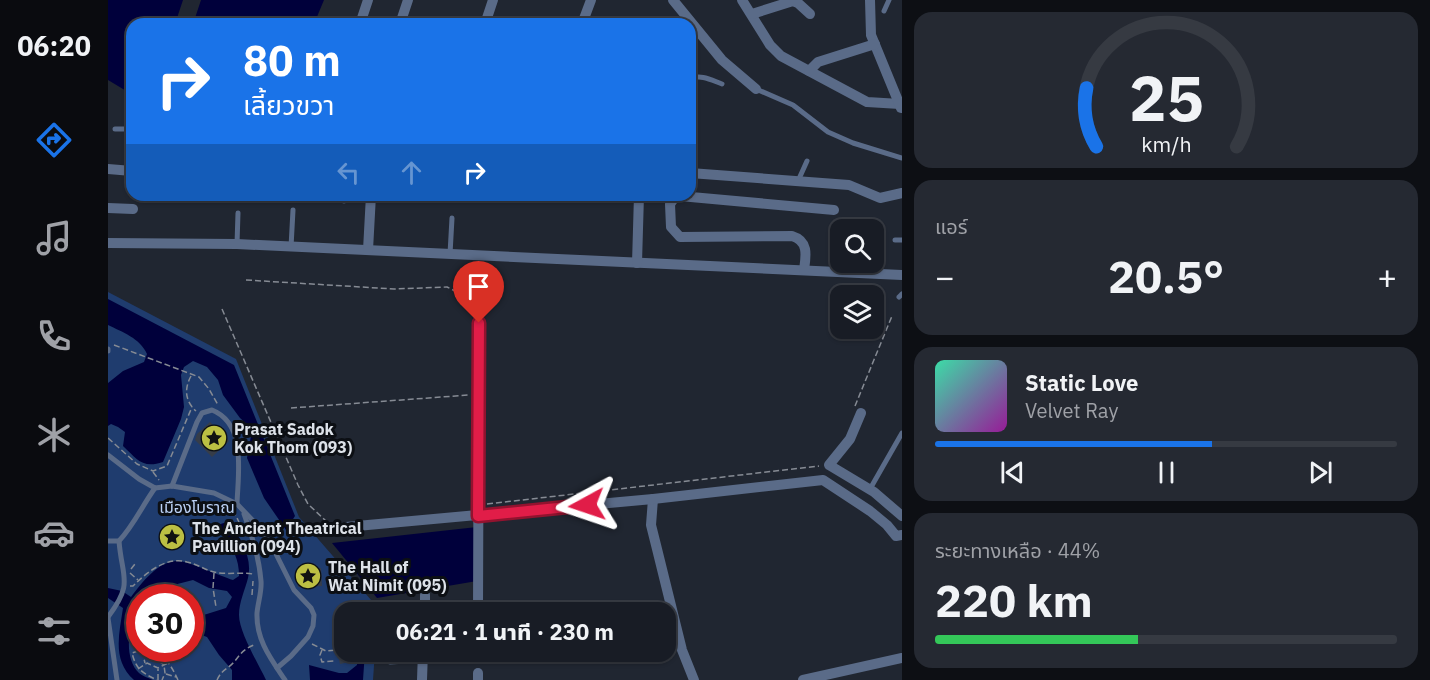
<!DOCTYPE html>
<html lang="th">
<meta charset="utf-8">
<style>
:root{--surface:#181c25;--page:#252932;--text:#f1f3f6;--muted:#9fa1a7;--line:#363a42;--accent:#1a73e8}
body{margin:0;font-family:"IBM Plex Sans","Noto Sans Thai",sans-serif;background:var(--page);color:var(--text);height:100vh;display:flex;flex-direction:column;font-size:22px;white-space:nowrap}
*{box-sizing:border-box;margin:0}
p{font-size:20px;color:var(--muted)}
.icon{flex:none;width:33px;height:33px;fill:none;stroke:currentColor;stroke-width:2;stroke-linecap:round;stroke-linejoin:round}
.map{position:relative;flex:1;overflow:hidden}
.details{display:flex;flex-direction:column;gap:12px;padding:12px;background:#0d0f14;width:528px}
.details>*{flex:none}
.guide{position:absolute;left:18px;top:18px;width:570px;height:183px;border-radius:18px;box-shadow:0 2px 4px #0004,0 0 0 2px var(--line);background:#1a73e8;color:#fff;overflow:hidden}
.controls{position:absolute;left:722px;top:219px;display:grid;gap:12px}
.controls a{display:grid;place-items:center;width:54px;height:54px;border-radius:12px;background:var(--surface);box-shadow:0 2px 4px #0004,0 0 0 2px var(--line);font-size:30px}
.speed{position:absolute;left:18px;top:584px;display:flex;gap:12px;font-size:30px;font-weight:700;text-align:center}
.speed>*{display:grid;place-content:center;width:78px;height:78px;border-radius:50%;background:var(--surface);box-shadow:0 2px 4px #0004,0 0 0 2px var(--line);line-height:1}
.speed .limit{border:9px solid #d22;background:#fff;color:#111}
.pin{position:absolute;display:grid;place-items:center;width:51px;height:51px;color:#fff;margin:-62px -26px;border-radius:50% 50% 50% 0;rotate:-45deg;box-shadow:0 0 6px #0007}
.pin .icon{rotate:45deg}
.me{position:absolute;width:66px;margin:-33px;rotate:265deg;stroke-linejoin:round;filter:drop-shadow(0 0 4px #0008)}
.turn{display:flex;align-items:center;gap:21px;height:126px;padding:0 18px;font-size:27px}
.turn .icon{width:78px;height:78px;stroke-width:2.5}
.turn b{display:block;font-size:42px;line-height:51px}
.lanes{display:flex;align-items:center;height:57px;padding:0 18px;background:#0003;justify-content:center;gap:30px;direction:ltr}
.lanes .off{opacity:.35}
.big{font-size:45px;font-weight:800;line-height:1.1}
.details .card{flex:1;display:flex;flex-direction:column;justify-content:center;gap:9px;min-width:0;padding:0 21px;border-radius:18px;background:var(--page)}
.details .dial{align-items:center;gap:0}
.dial svg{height:156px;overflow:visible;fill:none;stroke:var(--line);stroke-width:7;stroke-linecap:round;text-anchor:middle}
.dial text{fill:var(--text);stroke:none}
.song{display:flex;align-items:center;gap:18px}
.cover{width:72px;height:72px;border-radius:9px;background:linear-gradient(135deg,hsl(160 70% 55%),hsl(300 70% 35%))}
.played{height:6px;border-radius:3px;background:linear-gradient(90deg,var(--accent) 60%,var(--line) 60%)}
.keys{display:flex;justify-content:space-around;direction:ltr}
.heat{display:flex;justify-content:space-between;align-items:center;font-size:33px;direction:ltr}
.charge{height:9px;border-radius:4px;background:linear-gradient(90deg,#34c759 44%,var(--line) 0)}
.trip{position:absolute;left:226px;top:602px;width:342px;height:60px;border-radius:18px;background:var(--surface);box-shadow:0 2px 4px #0004,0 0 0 2px var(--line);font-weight:800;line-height:60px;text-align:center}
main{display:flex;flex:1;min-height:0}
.dock{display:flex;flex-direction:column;width:108px;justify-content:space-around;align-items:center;background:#0a0b0f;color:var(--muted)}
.dock .icon{width:42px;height:42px}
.dock .on{color:var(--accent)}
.dock b{font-size:27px;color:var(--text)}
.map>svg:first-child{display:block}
.green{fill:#1f3c6e;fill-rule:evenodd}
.water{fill:#00003b}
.building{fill:#363d49}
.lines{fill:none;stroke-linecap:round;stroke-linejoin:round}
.path{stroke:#868b94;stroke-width:1.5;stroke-dasharray:6 3;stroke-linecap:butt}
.service{stroke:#5a6b88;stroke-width:5}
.minor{stroke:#5a6b88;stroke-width:10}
.route-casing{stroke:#92132f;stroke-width:15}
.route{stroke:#e11d48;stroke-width:10}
.labels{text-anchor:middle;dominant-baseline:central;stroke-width:6;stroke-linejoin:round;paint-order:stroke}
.poi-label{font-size:16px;font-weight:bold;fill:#dde2e9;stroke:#0c0f14;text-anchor:start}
.park-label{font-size:16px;fill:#bbd1f6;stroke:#0c0f14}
</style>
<main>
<nav class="dock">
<b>06:20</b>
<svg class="icon on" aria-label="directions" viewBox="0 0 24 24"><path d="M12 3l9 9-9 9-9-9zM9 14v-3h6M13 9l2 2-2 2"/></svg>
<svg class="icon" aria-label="music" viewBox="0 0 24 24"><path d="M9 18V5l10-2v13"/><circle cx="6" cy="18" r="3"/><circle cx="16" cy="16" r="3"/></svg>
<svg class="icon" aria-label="phone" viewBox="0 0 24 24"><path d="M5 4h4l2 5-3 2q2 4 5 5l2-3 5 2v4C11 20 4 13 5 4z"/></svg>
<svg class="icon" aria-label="climate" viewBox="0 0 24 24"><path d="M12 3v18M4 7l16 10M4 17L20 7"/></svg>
<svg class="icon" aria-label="car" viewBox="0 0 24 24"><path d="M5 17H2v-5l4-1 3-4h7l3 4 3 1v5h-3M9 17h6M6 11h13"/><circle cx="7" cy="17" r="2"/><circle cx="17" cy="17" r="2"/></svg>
<svg class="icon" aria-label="filters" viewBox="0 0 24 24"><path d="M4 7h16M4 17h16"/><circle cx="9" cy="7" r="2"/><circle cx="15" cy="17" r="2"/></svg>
</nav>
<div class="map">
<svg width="794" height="680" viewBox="0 0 794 680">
<rect width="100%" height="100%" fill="#202631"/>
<path class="green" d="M0 292 128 359 191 517 270 608 269 612H237V651H267L265 680H0ZM32 597H82V648H32Z"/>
<g class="water">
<path d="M0 0H75L67 24H24V91L20 92 0 80Z"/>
<path d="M93 0H216L206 24H85Z"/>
<path d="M0 299 126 365 187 516 178 530 156 498 139 458 143 436 142 427 132 418 115 395 110 380 99 367 85 361 76 367 73 375 76 407 73 419 55 462C34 469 29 459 15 446L17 432 10 427 3 424 0 426V383L15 371 36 362 39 354C32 338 14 332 0 325Z"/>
<path d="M120 522C132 537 145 557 140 578 137 590 131 602 131 615 131 632 150 663 158 680H124V670L111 655 99 637 83 631V619L118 608 124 597 119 591 101 588 85 580 46 590 43 595V597H32L31 626 23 629C19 642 20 663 31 673 34 676 41 678 45 680H26C4 660 11 635 15 608L0 598V588L14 591 23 597C34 583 50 560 71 561 82 562 112 576 125 580L131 576C131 559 125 547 113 534L104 536C105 526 110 524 120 522Z"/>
<path d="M369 527V581L269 598 224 543Z"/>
<path d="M250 651H257L255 680H202L201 665 231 673H239L249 665Z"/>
</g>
<g class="building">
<path d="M102 422 121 441 104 457 87 440 89 434Z"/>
<path d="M64 525 75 535 63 547 52 536Z"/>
<path d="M213 568 214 586 190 587 188 570Z"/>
<path d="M237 640V651L241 662 232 664 227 642Z"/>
</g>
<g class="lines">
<g class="path">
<path d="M138 280 286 289 339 287 361 298 367 313"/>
<path d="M114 309 190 485 200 504 219 522"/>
<path d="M6 345 91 377 101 389 110 405"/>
<path d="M83 376C76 389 77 401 88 411"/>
<path d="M747 406 784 316"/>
<path d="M183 408 361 395"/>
<path d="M0 438 29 464 45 471 59 466 84 407"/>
<path d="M45 472 51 480"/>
<path d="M379 504 711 466"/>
<path d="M125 510 131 522"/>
<path d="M23 569 27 564"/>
<path d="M22 573 30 580"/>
<path d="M106 573 105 588 108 607"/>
<path d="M22 586H25C39 572 59 556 79 562 89 564 97 570 106 572 119 575 132 572 145 574"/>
<path d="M144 595 145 581"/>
<path d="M204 644 218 651 228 650"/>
<path d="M39 648 24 653C28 669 34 673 49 680"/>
<path d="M39 648 44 656 56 665 57 673 54 680"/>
<path d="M44 648C57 655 64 667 70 680"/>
<path d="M214 650 212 655 214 662 226 661"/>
<path d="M34 651 37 663"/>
<path d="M30 669 39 663 50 668 60 663"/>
<path d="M58 674 68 677"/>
<path d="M50 680V669"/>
<path d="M109 680C114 669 119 670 127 661 133 653 136 649 146 645"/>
</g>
<g class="service">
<path d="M776 11 781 0"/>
<path d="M582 79C593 74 603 80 614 84"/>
<path d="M648 89 685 105 720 132 745 143 794 158"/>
<path d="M7 129H24"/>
<path d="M690 181 699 161"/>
<path d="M236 201V195"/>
<path d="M787 240H794"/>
<path d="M129 244 130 213"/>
<path d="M183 247 185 210"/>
<path d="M342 254 344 218"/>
<path d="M791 297 794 294"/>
<path d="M0 349V351"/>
<path d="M0 455 31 479 47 488 64 486 106 493 129 504 151 527 162 542 186 590 203 608 206 615 205 626 200 637 183 656 169 668"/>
<path d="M64 486 89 422 94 413 104 410C139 424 130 473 129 504"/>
<path d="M762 489 794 433"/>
<path d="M136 514C144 536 151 557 153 581 154 591 150 602 149 613 148 640 163 659 177 680"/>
<path d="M0 541H11"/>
<path d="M0 617C26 582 14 579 11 541 26 525 34 506 47 488"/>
<path d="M0 618 9 680"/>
<path d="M282 662 314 660 339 651"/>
</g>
<g class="minor">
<path d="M565 0 614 60 648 89"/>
<path d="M634 0 662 45 673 56 759 102 792 104"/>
<path d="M762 0 763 35 793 108"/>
<path d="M644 14 685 1 690 3 702 14"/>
<path d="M252 24 260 0"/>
<path d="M292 24 300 0"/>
<path d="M377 24 385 0"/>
<path d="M474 24 483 0"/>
<path d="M701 71 710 62 767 44"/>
<path d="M0 169 24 171"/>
<path d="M582 173 741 185 772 198 794 193"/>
<path d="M0 208 25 209"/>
<path d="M0 243 129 244 794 275"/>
<path d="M260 250 263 195"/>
<path d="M529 263 531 195"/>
<path d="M696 270C698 256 701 241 684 236L572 237 563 227 562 204 567 197 572 196 726 210"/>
<path d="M753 413 742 439 721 465 766 492 794 516"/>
<path d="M545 499 543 525 549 549 574 650 586 680"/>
<path d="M227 528 545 499 715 480 762 511 779 525 788 536 794 535"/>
<path d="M317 612V595"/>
<path d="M370 612 371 323"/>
<path d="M314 680 315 651"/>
<path d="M370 680V673"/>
<path d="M695 680 794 658"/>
</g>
</g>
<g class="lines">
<g class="route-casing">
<path id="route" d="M371 323 370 516 479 505"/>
</g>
<use href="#route" class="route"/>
</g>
<defs>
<g id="sight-disc" transform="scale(1.35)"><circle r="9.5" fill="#bcbf43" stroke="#0c0f14"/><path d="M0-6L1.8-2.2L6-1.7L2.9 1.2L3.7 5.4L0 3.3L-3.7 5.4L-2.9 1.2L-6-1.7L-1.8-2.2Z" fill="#111"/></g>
</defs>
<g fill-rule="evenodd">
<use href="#sight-disc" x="106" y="438"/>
<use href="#sight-disc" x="64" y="537"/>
<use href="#sight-disc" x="200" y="576"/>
</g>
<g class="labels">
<g class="poi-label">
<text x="126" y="429">Prasat Sadok<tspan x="126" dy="18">Kok Thom (093)</tspan></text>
<text x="84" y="528">The Ancient Theatrical<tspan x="84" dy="18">Pavillion (094)</tspan></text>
<text x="220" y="567">The Hall of<tspan x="220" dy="18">Wat Nimit (095)</tspan></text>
</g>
<g class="park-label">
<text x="89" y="507">เมืองโบราณ</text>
</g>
</g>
</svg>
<div class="controls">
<a><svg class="icon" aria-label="search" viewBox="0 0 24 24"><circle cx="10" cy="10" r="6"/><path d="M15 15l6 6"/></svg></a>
<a><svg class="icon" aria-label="layers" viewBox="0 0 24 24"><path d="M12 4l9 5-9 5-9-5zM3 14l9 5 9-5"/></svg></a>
</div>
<div class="speed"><div class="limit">30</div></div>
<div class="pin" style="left:371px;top:323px;background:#d93025"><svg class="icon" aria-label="arrive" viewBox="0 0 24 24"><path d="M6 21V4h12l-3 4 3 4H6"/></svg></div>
<svg class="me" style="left:479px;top:505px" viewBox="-20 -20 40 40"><path d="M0-17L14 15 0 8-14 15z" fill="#e11d48" stroke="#fff" stroke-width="4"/></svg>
<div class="trip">06:21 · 1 นาที · 230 m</div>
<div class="guide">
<div class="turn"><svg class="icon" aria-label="right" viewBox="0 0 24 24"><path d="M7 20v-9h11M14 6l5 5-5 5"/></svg><div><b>80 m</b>เลี้ยวขวา</div></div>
<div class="lanes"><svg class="icon off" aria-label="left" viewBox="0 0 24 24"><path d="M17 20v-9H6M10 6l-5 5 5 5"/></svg><svg class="icon off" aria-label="ahead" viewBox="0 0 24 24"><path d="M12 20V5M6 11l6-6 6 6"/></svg><svg class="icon" aria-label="right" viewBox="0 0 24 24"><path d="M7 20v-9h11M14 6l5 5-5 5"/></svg></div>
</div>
</div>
<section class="details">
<div class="card dial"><svg viewBox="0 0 100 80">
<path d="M14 69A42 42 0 1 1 86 69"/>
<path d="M14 69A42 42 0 0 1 9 39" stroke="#1a73e8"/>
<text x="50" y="56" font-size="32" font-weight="700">25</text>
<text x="50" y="72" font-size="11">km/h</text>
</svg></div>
<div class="card"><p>แอร์</p>
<div class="heat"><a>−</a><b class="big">20.5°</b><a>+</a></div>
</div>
<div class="card">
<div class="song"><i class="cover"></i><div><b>Static Love</b><p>Velvet Ray</p></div></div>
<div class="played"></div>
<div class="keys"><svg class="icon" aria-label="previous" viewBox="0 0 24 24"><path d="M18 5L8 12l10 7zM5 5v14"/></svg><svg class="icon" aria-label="pause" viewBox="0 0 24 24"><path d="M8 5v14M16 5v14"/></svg><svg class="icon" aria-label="next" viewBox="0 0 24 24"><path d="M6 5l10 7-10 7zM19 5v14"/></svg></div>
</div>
<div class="card"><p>ระยะทางเหลือ · 44%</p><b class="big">220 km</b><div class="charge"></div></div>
</section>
</main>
